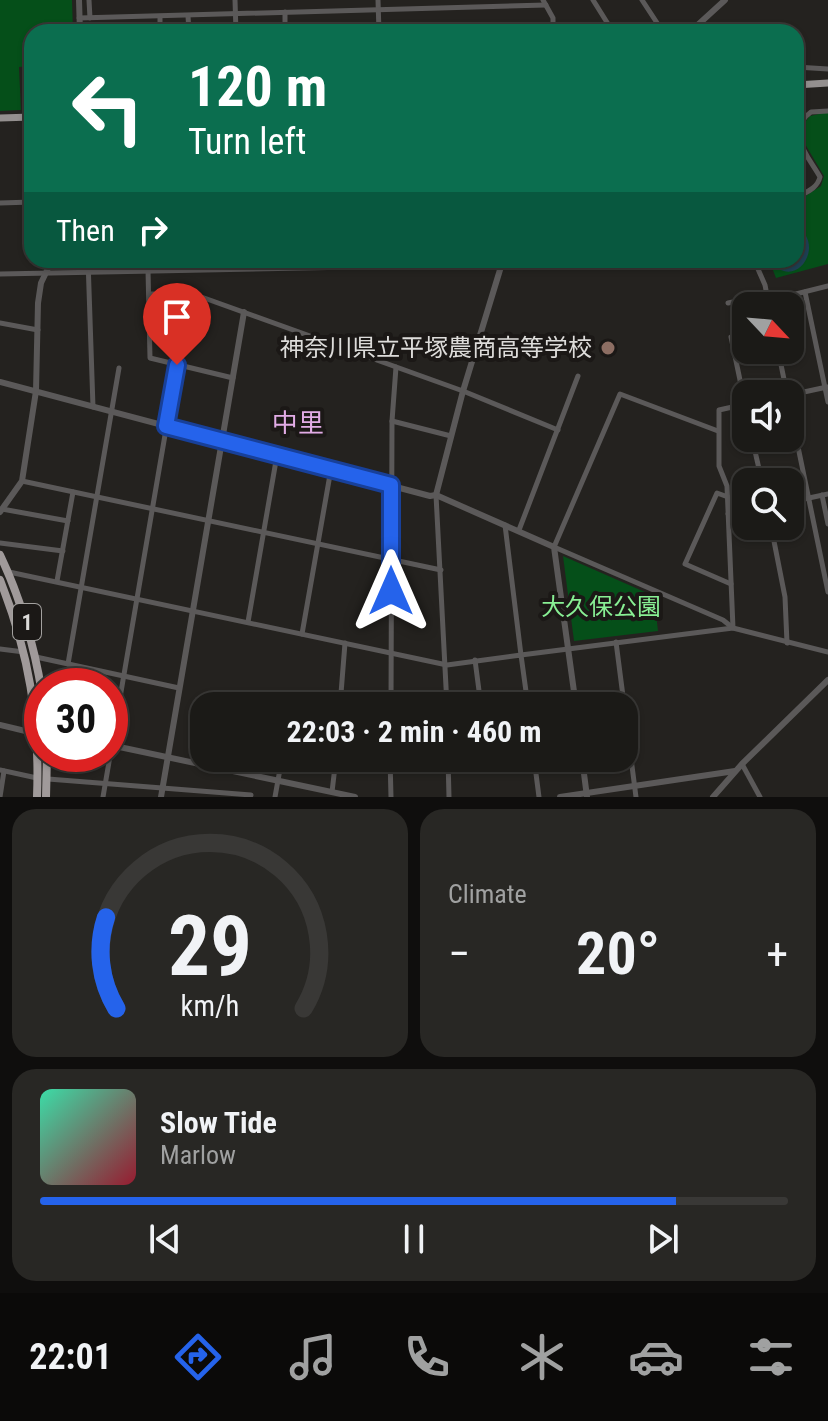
<!DOCTYPE html>
<meta charset="utf-8">
<style>
:root{--surface:#1b1a17;--page:#282724;--text:#f1f3f6;--muted:#a0a1a1;--line:#393836;--accent:#2563eb}
body{margin:0;font-family:"Roboto Condensed","Noto Sans JP",sans-serif;background:var(--page);color:var(--text);height:100vh;display:flex;flex-direction:column;font-size:30px;white-space:nowrap}
*{box-sizing:border-box;margin:0}
p{font-size:26px;color:var(--muted)}
.icon{flex:none;width:44px;height:44px;fill:none;stroke:currentColor;stroke-width:2;stroke-linecap:round;stroke-linejoin:round}
.map{position:relative;height:797px;overflow:hidden}
.side{display:flex;flex-direction:column;gap:12px;padding:12px;background:#0f0e0d;flex:1}
.side>*{flex:none}
.banner{position:absolute;left:24px;top:24px;width:780px;height:244px;border-radius:24px;box-shadow:0 2px 6px #0004,0 0 0 2px var(--line);background:#0b6e4f;color:#fff;overflow:hidden}
.needle{width:52px;rotate:116deg}
.buttons{position:absolute;left:732px;top:292px;display:grid;gap:16px}
.buttons a{display:grid;place-items:center;width:72px;height:72px;border-radius:16px;background:var(--surface);box-shadow:0 2px 6px #0004,0 0 0 2px var(--line);font-size:40px}
.speed{position:absolute;left:24px;top:668px;display:flex;gap:16px;font-size:40px;font-weight:700;text-align:center}
.speed>*{display:grid;place-content:center;width:104px;height:104px;border-radius:50%;background:var(--surface);box-shadow:0 2px 6px #0004,0 0 0 2px var(--line);line-height:1}
.speed .limit{border:12px solid #d22;background:#fff;color:#111}
.pin{position:absolute;display:grid;place-items:center;width:68px;height:68px;color:#fff;margin:-82px -34px;border-radius:50% 50% 50% 0;rotate:-45deg;box-shadow:0 0 8px #0007}
.pin .icon{rotate:45deg}
.me{position:absolute;width:88px;margin:-44px;rotate:0deg;stroke-linejoin:round;filter:drop-shadow(0 0 6px #0008)}
.turn{display:flex;align-items:center;gap:28px;height:168px;padding:0 32px;font-size:36px}
.turn .icon{width:104px;height:104px;stroke-width:2.5}
.turn b{display:block;font-size:56px;line-height:68px}
.then{display:flex;align-items:center;height:76px;padding:0 32px;background:#0003;gap:16px;font-size:30px}
.big{font-size:60px;font-weight:700;line-height:1.1}
.side .card{flex:1;display:flex;flex-direction:column;justify-content:center;gap:12px;min-width:0;padding:0 28px;border-radius:24px;background:var(--page)}
.side .dial{align-items:center;gap:0}
.dial svg{height:208px;overflow:visible;fill:none;stroke:var(--line);stroke-width:7;stroke-linecap:round;text-anchor:middle}
.dial text{fill:var(--text);stroke:none}
.song{display:flex;align-items:center;gap:24px}
.cover{width:96px;height:96px;border-radius:12px;background:linear-gradient(135deg,hsl(160 70% 55%),hsl(350 70% 35%))}
.played{height:8px;border-radius:4px;background:linear-gradient(90deg,var(--accent) 85%,var(--line) 85%)}
.keys{display:flex;justify-content:space-around;direction:ltr}
.heat{display:flex;justify-content:space-between;align-items:center;font-size:44px;direction:ltr}
.side .tiles{flex:1;display:grid;gap:12px;grid-template-columns:1fr 1fr}
.card:last-child{grid-column:span 2}
.trip{position:absolute;left:190px;top:692px;width:448px;height:80px;border-radius:24px;background:var(--surface);box-shadow:0 2px 6px #0004,0 0 0 2px var(--line);font-weight:700;line-height:80px;text-align:center}
.dock{display:flex;height:128px;justify-content:space-around;align-items:center;background:#0b0a09;color:var(--muted)}
.dock .icon{width:56px;height:56px}
.dock .selected{color:var(--accent)}
.dock b{font-size:36px;color:var(--text)}
.map>svg:first-child{display:block}
.green{fill:#054f19}
.water{fill:#1e4053}
.lines{fill:none;stroke-linecap:round;stroke-linejoin:round}
.minor{stroke:#5b5959;stroke-width:5}
.tertiary{stroke:#5b5959;stroke-width:6}
.primary{stroke:#94908f;stroke-width:7}
.trunk{stroke:#a09a9a;stroke-width:8}
.route-casing{stroke:#184099;stroke-width:20}
.route{stroke:#2563eb;stroke-width:14}
.education-dot{fill:#8d6e63;stroke:#1b1816;stroke-width:3}
.labels{text-anchor:middle;dominant-baseline:central;stroke-width:8;stroke-linejoin:round;paint-order:stroke}
.shield{fill:#1b1816;stroke:#a3a19f;stroke-width:2}
.shield-label{font-size:22px;font-weight:bold;fill:#dddcda}
.poi-label{font-size:24px;fill:#dddcda;stroke:#1b1816;text-anchor:end}
.park-label{font-size:24px;fill:#88ef94;stroke:#1b1816}
.neighbourhood-label{font-size:26px;fill:#e1abe5;stroke:#1b1816}
</style>
<div class="map">
<svg width="828" height="797" viewBox="0 0 828 797">
<rect width="100%" height="100%" fill="#24221f"/>
<g class="green">
<path d="M0 0H72L73 32H32V66L19 67 21 110 0 111Z"/>
<path d="M828 112V264L776 278 769 260H796V202L821 186 824 176 802 139 801 127 810 116Z"/>
<path d="M563 556 654 596 658 631 574 641Z"/>
</g>
<path class="water" d="M796 226C828 245 794 294 770 260H796Z"/>
<g class="lines">
<g class="minor">
<path d="M89 0 90 18"/>
<path d="M235 0 236 32"/>
<path d="M378 0 379 32"/>
<path d="M543 0 553 18V32"/>
<path d="M593 0 613 32"/>
<path d="M642 0 663 32"/>
<path d="M285 12V32"/>
<path d="M188 16 189 32"/>
<path d="M160 17V32"/>
<path d="M79 18 546 5"/>
<path d="M796 67 828 69"/>
<path d="M796 198C806 192 817 189 820 177 808 156 784 131 811 112L828 111"/>
<path d="M0 203 32 202"/>
<path d="M88 260 93 407"/>
<path d="M242 260V268"/>
<path d="M754 260 765 285 769 306"/>
<path d="M148 270 150 358 233 378"/>
<path d="M0 274 502 264"/>
<path d="M805 292 828 402"/>
<path d="M149 294H193L463 391 558 430"/>
<path d="M768 301 828 286"/>
<path d="M728 303 767 295"/>
<path d="M0 323 38 330"/>
<path d="M778 350 787 394"/>
<path d="M790 395 827 387"/>
<path d="M745 404 731 337 746 335"/>
<path d="M790 408 828 592"/>
<path d="M392 421 451 436"/>
<path d="M718 431 620 394 554 547 723 620 733 628 828 652"/>
<path d="M752 438 762 482"/>
<path d="M22 481 441 570"/>
<path d="M436 495 447 706"/>
<path d="M822 495 828 524"/>
<path d="M728 497 717 493 685 564 731 584"/>
<path d="M790 502 828 494"/>
<path d="M2 509 68 521"/>
<path d="M728 514 746 511"/>
<path d="M505 525 521 655 733 628 727 486 719 466V410L746 404"/>
<path d="M771 526 785 597 787 643"/>
<path d="M519 530 578 376"/>
<path d="M0 543 63 551"/>
<path d="M9 572 447 665 521 655 528 706"/>
<path d="M57 581 73 492"/>
<path d="M248 622 277 455"/>
<path d="M302 634 331 469"/>
<path d="M616 642 636 797"/>
<path d="M0 649 24 652"/>
<path d="M36 657 179 688"/>
<path d="M475 660 481 706"/>
<path d="M68 664 119 368"/>
<path d="M340 706 345 643"/>
<path d="M391 706 392 421 396 367"/>
<path d="M317 758 336 761"/>
<path d="M390 758 391 797"/>
<path d="M448 758 449 797"/>
<path d="M534 758 539 797"/>
<path d="M742 764 760 797"/>
<path d="M0 770 37 778"/>
<path d="M48 779 251 795"/>
<path d="M332 792 336 758"/>
<path d="M0 797 4 771"/>
<path d="M103 797 177 365 189 299 193 294"/>
<path d="M275 797 282 758"/>
</g>
<g class="tertiary">
<path d="M79 0 80 32"/>
<path d="M690 32 725 0"/>
<path d="M0 382 430 496 436 495 554 547 576 706"/>
<path d="M436 495 463 391 503 260"/>
<path d="M0 512 22 481 36 391 38 303 41 283 52 260"/>
<path d="M0 725 42 735"/>
<path d="M110 745 355 797"/>
<path d="M582 758 587 797"/>
<path d="M161 797 244 312"/>
<path d="M560 797 735 771"/>
<path d="M713 797 742 764 828 680"/>
</g>
<g class="primary">
<path d="M796 85 828 83"/>
<path d="M0 118 32 117"/>
</g>
<g class="trunk">
<path d="M0 555C21 599 34 645 42 693"/>
<path d="M0 580C29 653 40 719 37 797"/>
<path d="M46 797 47 754"/>
</g>
</g>
<g class="lines">
<g class="route-casing">
<path id="route" d="M177 365 166 426 391 485V591"/>
</g>
<use href="#route" class="route"/>
</g>
<circle class="education-dot" cx="608" cy="348" r="8"/>
<g class="labels">
<rect class="shield" x="13" y="604" width="28" height="36" rx="6"/>
<g class="shield-label">
<text x="27" y="622">1</text>
</g>
<g class="poi-label">
<text x="592" y="348">神奈川県立平塚農商高等学校</text>
</g>
<g class="park-label">
<text x="601" y="607">大久保公園</text>
</g>
<g class="neighbourhood-label">
<text x="298" y="423">中里</text>
</g>
</g>
</svg>
<div class="buttons">
<a><svg class="needle" viewBox="-14 -14 28 28"><path d="M0-13l5 13h-10z" fill="#e53935"/><path d="M0 13l5-13h-10z" fill="#a0a1a1"/></svg></a>
<a><svg class="icon" aria-label="sound" viewBox="0 0 24 24"><path d="M4 9h4l5-4v14l-5-4H4zM17 9q2 3 0 6"/></svg></a>
<a><svg class="icon" aria-label="search" viewBox="0 0 24 24"><circle cx="10" cy="10" r="6"/><path d="M15 15l6 6"/></svg></a>
</div>
<div class="speed"><div class="limit">30</div></div>
<div class="pin" style="left:177px;top:365px;background:#d93025"><svg class="icon" aria-label="arrive" viewBox="0 0 24 24"><path d="M6 21V4h12l-3 4 3 4H6"/></svg></div>
<svg class="me" style="left:391px;top:591px" viewBox="-20 -20 40 40"><path d="M0-17L14 15 0 8-14 15z" fill="#2563eb" stroke="#fff" stroke-width="4"/></svg>
<div class="trip">22:03 · 2 min · 460 m</div>
<div class="banner">
<div class="turn"><svg class="icon" aria-label="left" viewBox="0 0 24 24"><path d="M17 20v-9H6M10 6l-5 5 5 5"/></svg><div><b>120 m</b>Turn left</div></div>
<div class="then">Then<svg class="icon" aria-label="right" viewBox="0 0 24 24"><path d="M7 20v-9h11M14 6l5 5-5 5"/></svg></div>
</div>
</div>
<section class="side">
<div class="tiles">
<div class="card dial"><svg viewBox="0 0 100 80">
<path d="M14 69A42 42 0 1 1 86 69"/>
<path d="M14 69A42 42 0 0 1 10 34" stroke="#2563eb"/>
<text x="50" y="56" font-size="32" font-weight="700">29</text>
<text x="50" y="72" font-size="11">km/h</text>
</svg></div>
<div class="card"><p>Climate</p>
<div class="heat"><a>−</a><b class="big">20°</b><a>+</a></div>
</div>
<div class="card">
<div class="song"><i class="cover"></i><div><b>Slow Tide</b><p>Marlow</p></div></div>
<div class="played"></div>
<div class="keys"><svg class="icon" aria-label="previous" viewBox="0 0 24 24"><path d="M18 5L8 12l10 7zM5 5v14"/></svg><svg class="icon" aria-label="pause" viewBox="0 0 24 24"><path d="M8 5v14M16 5v14"/></svg><svg class="icon" aria-label="next" viewBox="0 0 24 24"><path d="M6 5l10 7-10 7zM19 5v14"/></svg></div>
</div>
</div>
</section>
<nav class="dock">
<b>22:01</b>
<svg class="icon selected" aria-label="directions" viewBox="0 0 24 24"><path d="M12 3l9 9-9 9-9-9zM9 14v-3h6M13 9l2 2-2 2"/></svg>
<svg class="icon" aria-label="music" viewBox="0 0 24 24"><path d="M9 18V5l10-2v13"/><circle cx="6" cy="18" r="3"/><circle cx="16" cy="16" r="3"/></svg>
<svg class="icon" aria-label="phone" viewBox="0 0 24 24"><path d="M5 4h4l2 5-3 2q2 4 5 5l2-3 5 2v4C11 20 4 13 5 4z"/></svg>
<svg class="icon" aria-label="climate" viewBox="0 0 24 24"><path d="M12 3v18M4 7l16 10M4 17L20 7"/></svg>
<svg class="icon" aria-label="car" viewBox="0 0 24 24"><path d="M5 17H2v-5l4-1 3-4h7l3 4 3 1v5h-3M9 17h6M6 11h13"/><circle cx="7" cy="17" r="2"/><circle cx="17" cy="17" r="2"/></svg>
<svg class="icon" aria-label="filters" viewBox="0 0 24 24"><path d="M4 7h16M4 17h16"/><circle cx="9" cy="7" r="2"/><circle cx="15" cy="17" r="2"/></svg>
</nav>
